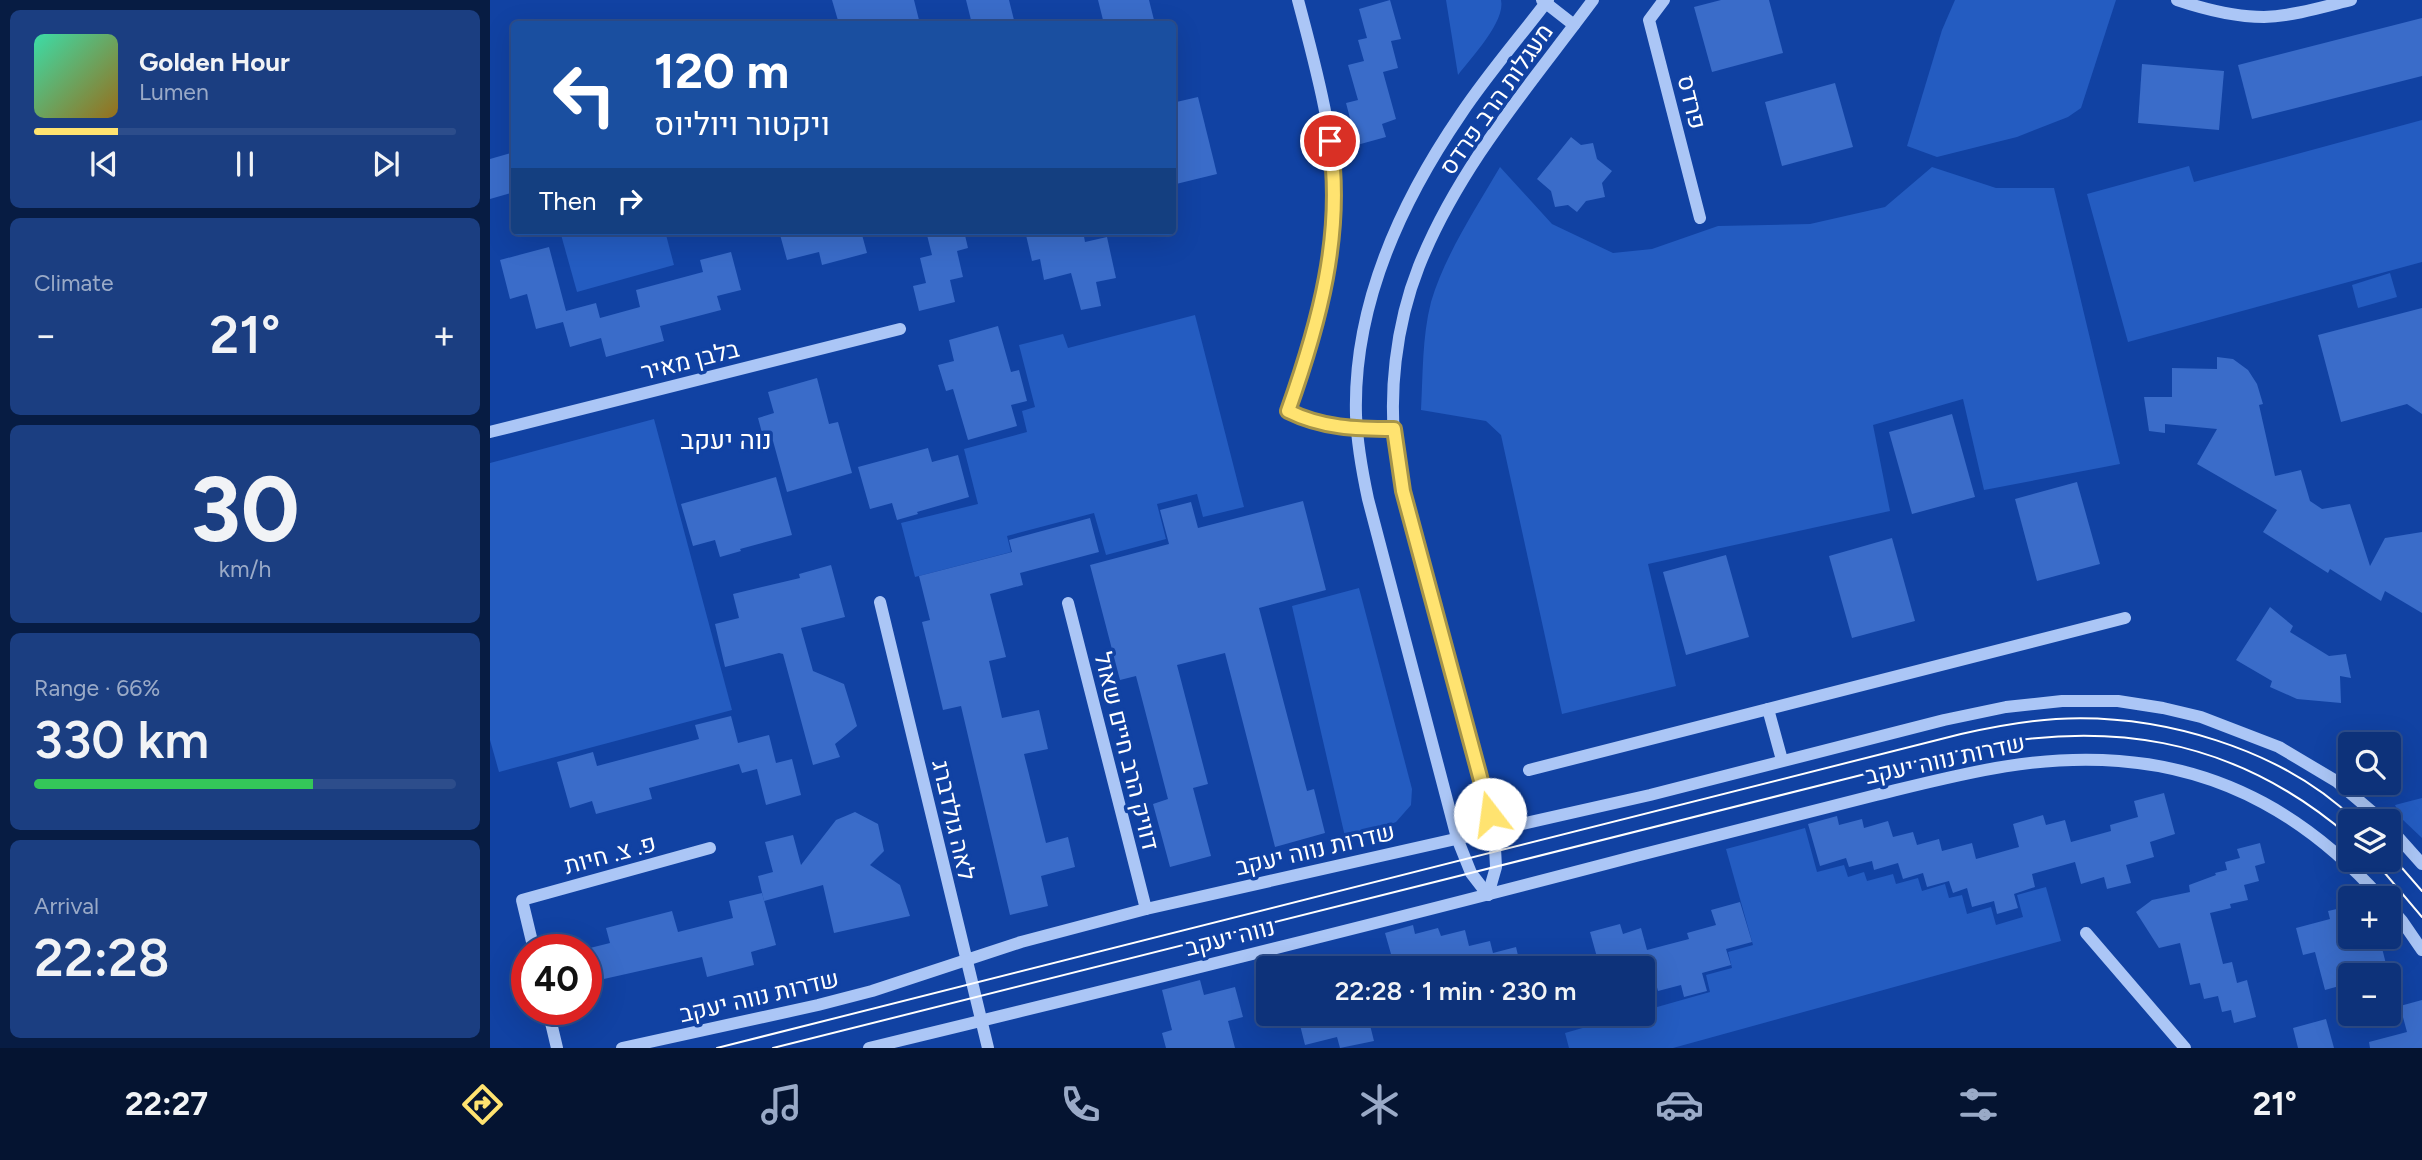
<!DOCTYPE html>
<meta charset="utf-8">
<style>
:root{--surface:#0d327a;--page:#1b3e81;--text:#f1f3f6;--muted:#9aaac7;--line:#2d4d8b;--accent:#ffe370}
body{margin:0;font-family:Figtree,Heebo,sans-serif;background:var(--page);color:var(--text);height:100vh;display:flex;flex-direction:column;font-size:26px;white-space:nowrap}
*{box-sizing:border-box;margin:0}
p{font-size:23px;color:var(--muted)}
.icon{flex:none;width:38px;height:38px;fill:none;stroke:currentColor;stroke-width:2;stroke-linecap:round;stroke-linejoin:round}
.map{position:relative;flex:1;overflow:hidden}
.side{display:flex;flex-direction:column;gap:10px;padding:10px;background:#071c43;width:490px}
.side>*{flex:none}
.banner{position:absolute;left:21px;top:21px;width:665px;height:214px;border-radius:7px;box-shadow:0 7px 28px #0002,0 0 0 2px var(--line);background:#1a4fa0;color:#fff;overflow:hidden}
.buttons{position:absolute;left:1848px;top:732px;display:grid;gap:14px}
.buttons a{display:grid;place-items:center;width:63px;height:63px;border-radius:7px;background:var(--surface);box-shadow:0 7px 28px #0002,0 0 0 2px var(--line);font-size:35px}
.speed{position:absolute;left:21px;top:934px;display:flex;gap:14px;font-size:35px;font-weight:700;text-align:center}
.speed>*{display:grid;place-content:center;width:91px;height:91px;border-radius:50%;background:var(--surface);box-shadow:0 7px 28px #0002,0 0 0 2px var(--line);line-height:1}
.speed .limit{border:10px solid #d22;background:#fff;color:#111}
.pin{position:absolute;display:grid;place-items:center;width:60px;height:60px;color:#fff;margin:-30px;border:4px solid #fff;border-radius:50%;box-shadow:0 2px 7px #0007}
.me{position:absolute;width:77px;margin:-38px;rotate:345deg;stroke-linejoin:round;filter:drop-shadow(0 0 5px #0008)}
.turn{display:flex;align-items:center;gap:24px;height:147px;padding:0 28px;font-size:32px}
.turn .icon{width:91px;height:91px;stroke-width:2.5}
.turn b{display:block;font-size:49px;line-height:60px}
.then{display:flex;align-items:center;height:66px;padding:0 28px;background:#0003;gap:14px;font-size:26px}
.big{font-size:52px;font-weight:600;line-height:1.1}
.side .tile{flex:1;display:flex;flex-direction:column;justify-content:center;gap:10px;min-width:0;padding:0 24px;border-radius:10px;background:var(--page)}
.side .dial{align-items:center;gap:0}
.dial b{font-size:91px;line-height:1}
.song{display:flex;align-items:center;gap:21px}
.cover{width:84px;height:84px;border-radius:10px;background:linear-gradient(135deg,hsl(160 70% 55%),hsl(40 70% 35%))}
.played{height:7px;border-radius:4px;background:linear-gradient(90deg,var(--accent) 20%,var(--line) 20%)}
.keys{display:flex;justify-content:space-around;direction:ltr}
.heat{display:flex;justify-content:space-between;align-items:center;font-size:38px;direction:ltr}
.charge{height:10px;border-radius:5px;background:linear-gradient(90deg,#34c759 66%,var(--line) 0)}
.trip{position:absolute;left:766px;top:956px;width:399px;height:70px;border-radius:7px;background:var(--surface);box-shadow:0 7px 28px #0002,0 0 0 2px var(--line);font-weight:600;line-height:70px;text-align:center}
.dock{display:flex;height:112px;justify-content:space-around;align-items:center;background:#051431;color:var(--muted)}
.dock .icon{width:49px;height:49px}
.dock .on{color:var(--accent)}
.dock b{font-size:32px;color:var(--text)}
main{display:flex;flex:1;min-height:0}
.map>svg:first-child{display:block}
.green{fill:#245cc1}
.building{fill:#3a6cc9}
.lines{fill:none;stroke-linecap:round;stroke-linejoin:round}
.minor{stroke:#abc6f6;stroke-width:12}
.tram{stroke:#fff;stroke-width:2}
.route-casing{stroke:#a69449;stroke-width:18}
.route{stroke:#ffe370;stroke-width:12}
.labels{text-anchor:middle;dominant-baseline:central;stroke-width:7;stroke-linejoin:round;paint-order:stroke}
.street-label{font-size:24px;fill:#fff;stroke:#1142a3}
.neighbourhood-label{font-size:26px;fill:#fff;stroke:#1142a3}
</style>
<main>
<section class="side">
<div class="tile">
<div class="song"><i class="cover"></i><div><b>Golden Hour</b><p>Lumen</p></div></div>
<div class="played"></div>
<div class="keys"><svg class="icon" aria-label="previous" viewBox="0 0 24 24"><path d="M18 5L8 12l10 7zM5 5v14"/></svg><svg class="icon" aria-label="pause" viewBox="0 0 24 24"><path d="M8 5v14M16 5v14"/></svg><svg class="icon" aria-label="next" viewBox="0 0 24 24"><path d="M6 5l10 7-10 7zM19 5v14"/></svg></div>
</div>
<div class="tile"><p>Climate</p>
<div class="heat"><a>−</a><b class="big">21°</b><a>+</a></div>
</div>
<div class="tile dial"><b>30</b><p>km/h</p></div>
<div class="tile"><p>Range · 66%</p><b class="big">330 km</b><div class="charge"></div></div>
<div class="tile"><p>Arrival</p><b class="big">22:28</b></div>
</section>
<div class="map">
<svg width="1932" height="1048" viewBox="0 0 1932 1048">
<rect width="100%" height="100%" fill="#1142a3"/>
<g class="green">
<path d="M956 0H1011C1016 21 981 58 968 75Z"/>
<path d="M1465 0H1626L1591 108 1578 117 1527 137 1447 157 1417 146 1452 30Z"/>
<path d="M1932 120V262L1638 342 1597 194 1699 166 1704 182Z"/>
<path d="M1010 167 1062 224 1123 253 1162 249 1228 226 1320 224 1395 207 1442 167 1506 188H1564L1630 464 1494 490 1473 399 1383 425 1400 511 1158 564 1186 686 1072 714 1011 435 996 421 931 410C933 375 932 337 941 302 955 255 985 210 1010 167Z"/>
<path d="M70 231H175L184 265 87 292Z"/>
<path d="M1900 273 1907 297 1868 308 1862 285Z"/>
<path d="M705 315 754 507 713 517 707 494 667 504 676 539 616 555 604 513 517 536 521 552 425 577 411 523 488 504 474 449 537 432 532 411 545 407 529 345 573 334 578 348Z"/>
<path d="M164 419 242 710 9 772 0 740V463Z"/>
<path d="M869 588 922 789 921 805 906 822 856 841 802 606Z"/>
<path d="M1932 798V838L1912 819 1905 805Z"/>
<path d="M1315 828 1327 872 1354 865 1358 877 1374 872 1377 881 1403 874 1406 884 1428 878 1432 891 1455 884 1459 898 1472 895 1477 914 1501 907 1506 925 1533 917 1527 895 1556 887 1571 941 1183 1048H1079L1075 1033 1145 1013H1153V1011L1220 992 1216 975 1242 968 1238 952 1263 945 1236 849Z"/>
</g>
<g class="building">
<path d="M342 0H424L430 24H349Z"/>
<path d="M476 0H519L525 24H482Z"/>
<path d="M608 0H659L665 24H614Z"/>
<path d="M900 0 911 39 901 41 908 68 893 72 906 119 892 124 896 137 867 145 856 103 868 100 858 65 874 61 868 40 877 38 869 9Z"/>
<path d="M1231 0H1279L1293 53 1222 72 1204 7Z"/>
<path d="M1932 18V76L1762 119 1748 65Z"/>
<path d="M1652 64 1734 71 1729 130 1648 123Z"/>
<path d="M1345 83 1363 147 1292 166 1275 102Z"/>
<path d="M708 97 727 174 682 185V103Z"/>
<path d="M1081 137 1091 145 1103 143 1107 159 1122 171 1112 183 1115 197 1096 201 1087 212 1078 205 1065 207 1061 191 1047 179Z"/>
<path d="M24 152V192L0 199V159Z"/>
<path d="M289 231H371L377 253 332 265 329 252 297 260Z"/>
<path d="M436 231H474L478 248 467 251 473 277 460 280 465 302 429 311 423 286 436 283 430 258 442 255Z"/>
<path d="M555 231H593L595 242 617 237 626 278 606 282 611 306 591 310 581 273 554 280 550 259 542 261 536 235Z"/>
<path d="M59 247 76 311 106 303 110 318 150 307 146 290 213 272 210 260 241 252 251 290 227 296 231 310 170 326 174 341 116 357 111 338 80 347 73 322 46 329 37 294 20 299 10 260Z"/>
<path d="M1932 308V414L1917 404 1851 422 1828 335Z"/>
<path d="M508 326 521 372 529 370 537 401 521 405 527 426 478 440 463 389 456 391 448 365 464 361 459 340Z"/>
<path d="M1727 357 1743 359 1758 370 1767 384 1773 404 1769 405 1785 476 1811 470 1820 501 1832 509 1860 504 1880 566 1895 538 1932 532V613L1895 591 1891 601 1840 569 1838 573 1773 532 1787 510 1707 464 1727 429 1675 424V433L1659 431 1654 397H1682V368L1727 369Z"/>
<path d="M327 378 339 424 348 422 362 473 297 492 283 441 275 444 268 418 284 413 278 392Z"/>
<path d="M1462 414 1485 497 1422 514 1399 432Z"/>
<path d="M438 448 442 462 468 455 479 497 427 512 428 514 407 520 402 503 380 509 368 467Z"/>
<path d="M286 477 302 535 250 549 251 551 230 557 225 540 203 546 191 504Z"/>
<path d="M1587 482 1610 564 1547 581 1525 499Z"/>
<path d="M813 501 836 590 769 608 817 791 824 789 835 833 785 847 735 653 687 665 718 784 703 788 721 856 680 867 663 804 678 799 646 676 630 680 600 565 679 544 670 510 701 502 708 528Z"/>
<path d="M600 518 609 552 530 573 533 585 500 594 516 657 499 661 512 718 549 710 558 749 534 754 556 843 578 837 585 867 551 876 558 906 520 915 471 706 453 710 432 622 440 620 429 576 522 552 519 540Z"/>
<path d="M1402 538 1425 621 1362 638 1339 556Z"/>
<path d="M1236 555 1259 637 1196 655 1173 572Z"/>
<path d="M341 565 355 617 311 628 323 671 354 684 367 726 345 744 350 757 323 765 293 654 289 653 235 667 225 624 249 618 243 594 310 578 309 574Z"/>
<path d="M1780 607 1803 626 1800 632 1839 656 1856 654 1861 678 1850 676 1851 703 1807 699 1780 687 1782 681 1746 660Z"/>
<path d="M241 716 248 743 279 735 286 763 302 759 311 795 276 805 267 769 252 773 249 764 159 788 162 799 106 814 102 801 80 808 67 762 103 752 107 766 209 739 205 725Z"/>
<path d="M1674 793 1685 834 1660 842 1664 857 1636 865 1641 883 1617 889 1614 877 1591 884 1585 862 1542 874 1545 887 1524 894 1528 908 1507 914 1504 901 1482 907 1477 888 1463 893 1459 881 1437 887 1433 873 1413 879 1408 863 1384 870 1382 861 1359 867 1356 858 1330 866 1318 824 1347 816 1349 825 1372 819 1374 828 1398 821 1403 837 1423 832 1427 845 1449 839 1452 851 1482 843 1486 859 1529 847 1523 824 1553 815 1556 825 1575 820 1581 842 1621 831 1620 825 1648 817 1644 801Z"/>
<path d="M365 812 388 824 394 851 380 865 410 885 420 916 344 933 333 885 274 901 268 876 283 872 275 842 303 835 311 865 346 820Z"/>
<path d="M1770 843 1775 863 1765 866 1769 881 1754 885 1758 900 1740 904 1741 908 1720 913 1733 964 1742 962 1747 983 1757 980 1766 1017 1744 1023 1741 1010 1732 1012 1728 996 1714 999 1710 983 1700 985 1690 943 1669 948 1646 912 1662 900 1700 892 1699 885 1726 875 1725 873 1737 870 1735 862 1750 858 1747 849Z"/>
<path d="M272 893 286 945 261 952 264 965 217 977 212 957 96 983V949L120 943 116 928 182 911 188 932 243 918 239 901Z"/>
<path d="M1250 902 1262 942 1236 949 1241 965 1212 973 1217 991 1194 997 1191 985 1168 991 1162 969 1153 972V968H1110L1100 932 1130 924 1133 934 1151 928 1157 950 1199 939 1197 933 1226 925 1221 910Z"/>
<path d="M1860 906V936H1889L1896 964 1860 973V983L1835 990 1825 952 1813 955 1806 928 1840 919 1838 911Z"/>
<path d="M923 925 925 934 948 928 951 936 975 930 979 946 1000 941 1003 953 1026 947 1031 968H905L895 933Z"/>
<path d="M710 980 714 995 745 987 753 1017 738 1021 745 1048H676L672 1033 682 1030 672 990Z"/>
<path d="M1932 1000V1048H1880L1879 1042 1917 1032 1910 1006Z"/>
<path d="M807 1013H877L884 1041 850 1048 847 1037 815 1045Z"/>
<path d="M1836 1019 1844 1048H1808L1803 1028Z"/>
</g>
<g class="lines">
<g class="minor">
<path d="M808 0C827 72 848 145 844 220 842 285 820 350 798 411 832 428 867 429 904 429"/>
<path d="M1052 0 1084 25"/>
<path d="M1174 0 1159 20 1210 218"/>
<path d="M1687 0C1714 9 1745 17 1774 17 1803 16 1833 7 1861 0"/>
<path d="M0 432 410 329"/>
<path d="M390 602 498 1048"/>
<path d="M578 603 656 909"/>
<path d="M1278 709 1292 760"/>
<path d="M1039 770 1635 618"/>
<path d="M1899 827 1932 864"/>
<path d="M998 895 981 873 967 838 878 499C872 471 867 443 866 415 863 305 910 203 971 114 997 75 1029 38 1058 0"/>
<path d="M998 895 1006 867 1004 829C985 757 965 685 946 613 933 562 916 511 907 459 897 397 906 324 929 266 969 166 1040 85 1103 0"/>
<path d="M1899 906 1912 921 1932 950"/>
<path d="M1596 933 1695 1048"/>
<path d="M44 950 32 900 220 848"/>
<path d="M58 1010 67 1048"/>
<path d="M132 1048 328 1005 382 991 531 942 656 909 1160 795 1454 720 1516 707 1572 701H1628L1673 708 1711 717 1789 747 1846 781 1893 821"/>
<path d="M379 1048C635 986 891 923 1146 856 1226 836 1306 815 1386 795 1468 775 1544 754 1629 761 1736 769 1820 819 1891 898"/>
</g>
<g class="tram">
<path d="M1899 853 1932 891"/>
<path d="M1883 859 1932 917"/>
<path d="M227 1048 1471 734C1502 727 1534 721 1566 719 1669 713 1791 748 1866 821"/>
<path d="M283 1048 1463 752C1612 717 1742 735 1860 837"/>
</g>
</g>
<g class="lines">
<g class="route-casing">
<path id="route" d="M840 141C854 234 829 324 798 411 832 428 866 429 904 429L913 491 1000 814"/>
</g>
<use href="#route" class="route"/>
</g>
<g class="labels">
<g class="street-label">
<text transform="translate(1006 99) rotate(-55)">מעגלות הרב פרדס</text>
<text transform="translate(1202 102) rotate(76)">פרדס</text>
<text transform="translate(200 360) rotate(-14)">בלבן מאיר</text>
<text transform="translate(637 751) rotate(76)">דוויק הרב חיים שאול</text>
<text transform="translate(1455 759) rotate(-12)">שדרות נווה יעקב</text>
<text transform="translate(464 820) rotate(77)">לאה גולדברג</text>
<text transform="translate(825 849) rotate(-13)">שדרות נווה יעקב</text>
<text transform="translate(120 854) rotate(-15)">פ. צ. חיות</text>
<text transform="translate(740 937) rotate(-14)">נווה יעקב</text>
<text transform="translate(269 996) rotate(-13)">שדרות נווה יעקב</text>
</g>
<g class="neighbourhood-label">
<text x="236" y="440">נוה יעקב</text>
</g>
</g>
</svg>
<div class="buttons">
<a><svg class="icon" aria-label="search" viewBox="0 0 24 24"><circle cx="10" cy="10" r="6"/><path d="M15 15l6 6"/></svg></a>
<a><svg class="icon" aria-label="layers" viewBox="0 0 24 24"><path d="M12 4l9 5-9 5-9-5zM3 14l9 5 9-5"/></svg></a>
<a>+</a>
<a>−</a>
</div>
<div class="speed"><div class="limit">40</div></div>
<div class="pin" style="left:840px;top:141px;background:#d93025"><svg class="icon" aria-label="arrive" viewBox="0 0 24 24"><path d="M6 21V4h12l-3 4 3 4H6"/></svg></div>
<svg class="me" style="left:1000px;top:814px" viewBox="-20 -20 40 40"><circle r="19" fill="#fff"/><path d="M0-13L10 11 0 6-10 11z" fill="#ffe370"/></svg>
<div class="trip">22:28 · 1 min · 230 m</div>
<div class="banner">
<div class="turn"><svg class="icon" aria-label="left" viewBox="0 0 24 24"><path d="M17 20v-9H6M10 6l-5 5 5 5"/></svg><div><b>120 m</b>ויקטור ויוליוס</div></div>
<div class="then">Then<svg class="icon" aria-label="right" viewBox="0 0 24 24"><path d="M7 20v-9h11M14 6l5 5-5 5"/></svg></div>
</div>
</div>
</main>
<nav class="dock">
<b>22:27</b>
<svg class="icon on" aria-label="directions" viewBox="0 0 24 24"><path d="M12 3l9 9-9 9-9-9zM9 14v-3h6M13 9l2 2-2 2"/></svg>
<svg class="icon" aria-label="music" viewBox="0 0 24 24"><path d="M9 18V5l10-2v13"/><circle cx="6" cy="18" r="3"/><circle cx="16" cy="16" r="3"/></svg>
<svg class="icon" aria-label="phone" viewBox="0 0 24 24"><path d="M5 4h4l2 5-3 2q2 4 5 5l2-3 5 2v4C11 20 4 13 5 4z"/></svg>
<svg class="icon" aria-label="climate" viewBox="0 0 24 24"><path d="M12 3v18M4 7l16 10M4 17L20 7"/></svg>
<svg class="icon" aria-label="car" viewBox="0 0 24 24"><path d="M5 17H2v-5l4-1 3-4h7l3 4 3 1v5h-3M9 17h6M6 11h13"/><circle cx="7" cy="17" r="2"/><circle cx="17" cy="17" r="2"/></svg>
<svg class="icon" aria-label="filters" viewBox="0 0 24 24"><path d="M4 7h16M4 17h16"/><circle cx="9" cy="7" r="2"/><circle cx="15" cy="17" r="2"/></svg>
<b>21°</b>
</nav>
